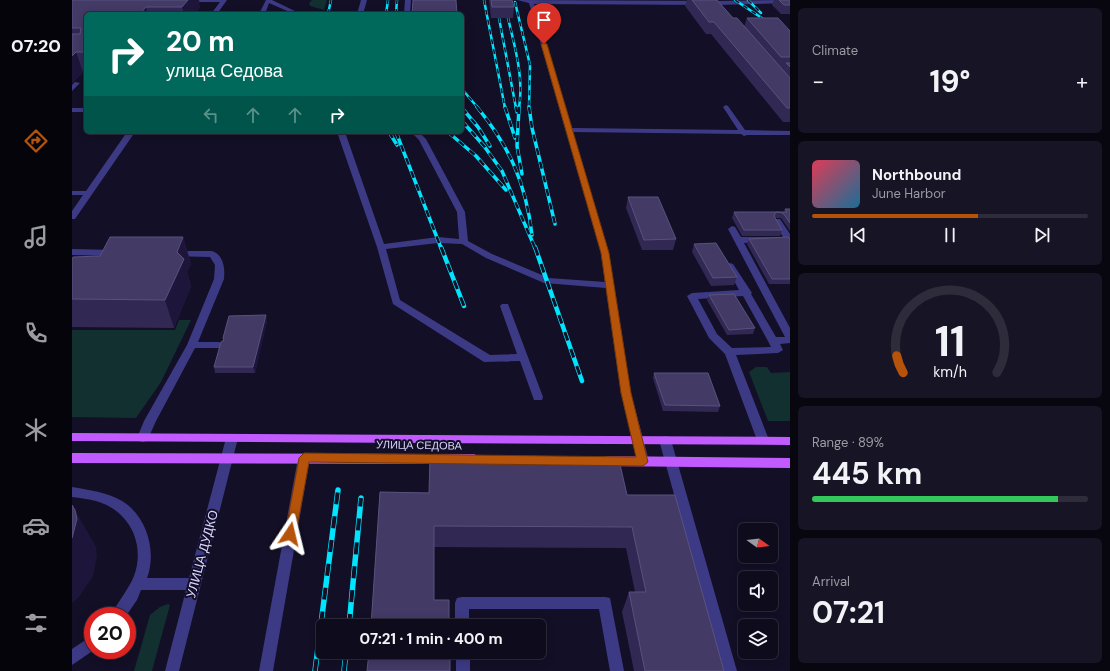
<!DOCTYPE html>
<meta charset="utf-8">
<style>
:root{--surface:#0e0b1c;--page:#171425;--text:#f1f3f6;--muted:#9b9ba3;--line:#2e2b3b;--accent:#b45309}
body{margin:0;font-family:"DM Sans",sans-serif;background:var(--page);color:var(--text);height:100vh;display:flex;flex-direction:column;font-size:15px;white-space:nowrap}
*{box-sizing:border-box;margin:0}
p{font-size:13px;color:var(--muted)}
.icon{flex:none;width:22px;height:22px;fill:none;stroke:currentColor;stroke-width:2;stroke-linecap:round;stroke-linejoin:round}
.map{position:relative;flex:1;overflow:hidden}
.panel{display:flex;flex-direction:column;gap:8px;padding:8px;background:#08060f;width:320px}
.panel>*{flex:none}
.top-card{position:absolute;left:12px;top:12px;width:380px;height:122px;border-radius:6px;box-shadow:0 2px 10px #0003,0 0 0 1px var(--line);background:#00695c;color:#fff;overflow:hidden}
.needle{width:26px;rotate:105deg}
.buttons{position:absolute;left:666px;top:523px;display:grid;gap:8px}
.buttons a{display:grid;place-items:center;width:40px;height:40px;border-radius:6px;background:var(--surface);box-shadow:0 2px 10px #0003,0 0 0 1px var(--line);font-size:20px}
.speed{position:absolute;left:12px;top:607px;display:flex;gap:8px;font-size:20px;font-weight:700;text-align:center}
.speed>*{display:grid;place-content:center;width:52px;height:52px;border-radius:50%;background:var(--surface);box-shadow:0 2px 10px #0003,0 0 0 1px var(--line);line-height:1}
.speed .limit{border:6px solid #d22;background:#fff;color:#111}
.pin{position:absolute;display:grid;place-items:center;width:34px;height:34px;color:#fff;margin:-41px -17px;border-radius:50% 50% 50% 0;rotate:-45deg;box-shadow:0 0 4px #0007}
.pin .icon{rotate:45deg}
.me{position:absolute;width:44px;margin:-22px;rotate:10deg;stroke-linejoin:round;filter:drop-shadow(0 0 3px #0008)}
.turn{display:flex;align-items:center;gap:14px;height:84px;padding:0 16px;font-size:18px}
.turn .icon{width:52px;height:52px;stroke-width:2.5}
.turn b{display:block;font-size:28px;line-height:34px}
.lanes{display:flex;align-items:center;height:38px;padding:0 16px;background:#0003;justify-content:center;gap:20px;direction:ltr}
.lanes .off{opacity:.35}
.big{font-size:30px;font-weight:700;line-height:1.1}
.panel .card{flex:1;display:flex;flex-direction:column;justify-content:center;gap:6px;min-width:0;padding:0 14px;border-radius:6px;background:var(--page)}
.panel .dial{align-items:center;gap:0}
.dial svg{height:104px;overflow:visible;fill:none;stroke:var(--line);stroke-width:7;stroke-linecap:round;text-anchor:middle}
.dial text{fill:var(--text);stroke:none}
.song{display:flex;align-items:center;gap:12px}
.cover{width:48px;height:48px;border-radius:6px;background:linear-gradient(135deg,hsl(350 70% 55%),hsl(200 70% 35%))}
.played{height:4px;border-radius:2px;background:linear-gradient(90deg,var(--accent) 60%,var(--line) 60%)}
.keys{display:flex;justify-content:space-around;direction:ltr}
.heat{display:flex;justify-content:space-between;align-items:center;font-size:22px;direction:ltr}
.charge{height:6px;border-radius:3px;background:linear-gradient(90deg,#34c759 89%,var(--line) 0)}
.trip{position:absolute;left:244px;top:619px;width:230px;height:40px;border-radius:6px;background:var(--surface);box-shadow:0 2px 10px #0003,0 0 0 1px var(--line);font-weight:700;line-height:40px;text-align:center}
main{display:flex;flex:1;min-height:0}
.tabs{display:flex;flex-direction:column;width:72px;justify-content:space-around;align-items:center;background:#06040b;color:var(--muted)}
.tabs .icon{width:28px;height:28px}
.tabs .on{color:var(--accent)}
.tabs b{font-size:18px;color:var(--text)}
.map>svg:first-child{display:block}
.green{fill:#12302f}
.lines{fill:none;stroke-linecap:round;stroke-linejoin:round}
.minor{fill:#3d3a85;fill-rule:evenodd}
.major{fill:#c25bff;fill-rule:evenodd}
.rail-far3-casing{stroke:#00e5ff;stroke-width:2.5}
.rail-far2-casing{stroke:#00e5ff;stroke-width:3.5}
.rail-far1-casing{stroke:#00e5ff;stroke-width:4.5}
.rail-casing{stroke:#00e5ff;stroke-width:5.5}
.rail-far3{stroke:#130f26;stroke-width:1.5;stroke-dasharray:5;stroke-linecap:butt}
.rail-far2{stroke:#130f26;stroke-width:2.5;stroke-dasharray:7;stroke-linecap:butt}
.rail-far1{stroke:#130f26;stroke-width:3;stroke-dasharray:9;stroke-linecap:butt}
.rail{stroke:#130f26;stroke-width:4;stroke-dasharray:12;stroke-linecap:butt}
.wall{fill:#312854}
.shaded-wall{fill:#1d163a}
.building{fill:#433a66;stroke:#5a527e}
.route{fill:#b45309;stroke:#753606}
.labels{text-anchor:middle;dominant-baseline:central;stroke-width:4;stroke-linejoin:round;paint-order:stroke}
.street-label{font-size:11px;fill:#d9d4ff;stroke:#130f26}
.near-street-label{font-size:13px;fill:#d9d4ff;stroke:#130f26}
</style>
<main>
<nav class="tabs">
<b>07:20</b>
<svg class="icon on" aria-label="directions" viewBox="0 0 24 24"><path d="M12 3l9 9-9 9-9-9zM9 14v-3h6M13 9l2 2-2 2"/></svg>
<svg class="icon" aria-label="music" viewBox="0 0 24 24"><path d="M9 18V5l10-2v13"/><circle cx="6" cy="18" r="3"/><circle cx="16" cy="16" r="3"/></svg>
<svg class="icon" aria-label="phone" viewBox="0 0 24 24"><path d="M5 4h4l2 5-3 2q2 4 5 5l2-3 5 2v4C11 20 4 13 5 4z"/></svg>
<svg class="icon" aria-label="climate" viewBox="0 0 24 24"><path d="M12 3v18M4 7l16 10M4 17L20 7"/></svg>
<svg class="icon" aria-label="car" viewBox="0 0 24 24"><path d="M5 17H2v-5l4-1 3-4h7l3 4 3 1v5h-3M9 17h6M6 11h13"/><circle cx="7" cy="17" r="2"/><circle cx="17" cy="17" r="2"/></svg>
<svg class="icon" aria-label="filters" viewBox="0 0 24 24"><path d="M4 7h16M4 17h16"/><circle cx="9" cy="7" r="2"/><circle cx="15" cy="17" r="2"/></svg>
</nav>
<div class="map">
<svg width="718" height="671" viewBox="0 0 718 671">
<rect width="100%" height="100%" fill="#130f26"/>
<g class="green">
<path d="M240 0H255L252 10 238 6 237 3Z"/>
<path d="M107 320H119L89 382 64 418 0 417V330H103Z"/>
<path d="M684 367H695L699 373 718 372V421H696L677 372Z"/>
<path d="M96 604 98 605 80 671H62L78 615 88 607Z"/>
</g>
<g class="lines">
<g class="minor">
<path d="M92 0H155L145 14H139L148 2H95Z"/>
<path d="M194 0H200L229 14H222L197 3 193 14H187Z"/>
<path d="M289 0H295L291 14H285Z"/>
<path d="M333 0H339L338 14H332Z"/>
<path d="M445 0 643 1 718 0V3L643 5 462 4 500 128 666 130 651 107 654 105 656 106 673 130 718 131V135H675L672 136 669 134 501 132 537 253 559 393 577 461 575 464 571 466 567 464 565 461 549 393 534 288 472 283 414 258 390 244 366 243 314 249 328 300 418 355 445 354 428 306 430 304H436L471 397 470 400H462L448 361 412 362 321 304 305 247 265 132H273L312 244 366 237 387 239 385 212 347 140 339 132H347L354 139 393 212 396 241 420 254 477 278 533 282 529 253 457 3Z"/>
<path d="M3 82 8 83 0 91V85Z"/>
<rect x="0" y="108" width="14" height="4"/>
<path d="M55 132H63L3 219H0V211L11 195H0V191H14Z"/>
<path d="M702 219H708L718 234V244L714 241 672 243 718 328V343L708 344 711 350 706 353 664 355 697 440 695 443 691 444 687 443 685 440 653 354 637 338 615 296 620 293 667 290 654 266 658 263 661 264 680 293 679 294 704 337H713L656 229 660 226 663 227 669 237H711L701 221ZM671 296 696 341 699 347 660 348 645 334 626 299Z"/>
<path d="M0 249 42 250 46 253 42 256 0 255Z"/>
<path d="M102 251H140C152 255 153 269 152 279L126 342H147L152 345 147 348H123L84 421 75 441 71 442 67 441 65 438 72 421 115 345 142 279 143 265 138 257 99 256 98 254Z"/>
<path d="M160 434 164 435 166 438 107 671H93L114 590H69L65 600 54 616H39C45 602 56 591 62 576 74 544 57 510 24 501 17 499 8 498 0 497V487C17 490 35 492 50 501 75 516 85 552 75 578H117L154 438 156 435Z"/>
<path d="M593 436 597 437 599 440 665 671H651L587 440 589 437Z"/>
<path d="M232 453 236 455 238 458 201 671H187L226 458 228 455Z"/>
<path d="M390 597H533L538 598 552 671H538L527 609H397V626H383V603L385 598Z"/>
<path d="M21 635 22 650 0 665V649Z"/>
<rect x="384" y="652" width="14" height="19"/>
</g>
<g class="major">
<path d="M0 433 718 437V445L0 441Z"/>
<path d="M0 453 402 454 406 456 408 459 406 462 402 464 0 463Z"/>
<path d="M534 456 718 458V468L534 466 530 464 528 461 530 458Z"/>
</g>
<g class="rail-far3-casing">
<g id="rail-far3">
<path d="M412 0 433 108"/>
<path d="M663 0 700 25"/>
<path d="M676 0 689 13"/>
<path d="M443 2 458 65 457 108"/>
<path d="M256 14 259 0"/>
<path d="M314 14 316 0"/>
<path d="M324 14 325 0"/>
<path d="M427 18 444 108"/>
<path d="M436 18C443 48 452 77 447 108"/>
<path d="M390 89 406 108"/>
</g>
</g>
<g class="rail-far2-casing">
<g id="rail-far2">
<path d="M405 107C438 147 454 184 460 235"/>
<path d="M433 107 443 138"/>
<path d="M444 107 445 112"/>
<path d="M447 107 445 146 450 174"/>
<path d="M457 107 460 128 483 224"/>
<path d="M390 108 406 127 418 146"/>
<path d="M390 121 412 146 430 171 463 248"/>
<path d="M317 132 325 145"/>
<path d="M324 132 369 248"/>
<path d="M376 132 404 156 434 190"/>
</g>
</g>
<g class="rail-far1-casing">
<g id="rail-far1">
<path d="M369 247 392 306"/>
<path d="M463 247 510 381"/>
</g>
</g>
<g class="rail-casing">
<g id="rail">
<path d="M277 626 289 498"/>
<path d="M243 671 266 490"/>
<path d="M272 671 274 652"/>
</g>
</g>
<use href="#rail-far3" class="rail-far3"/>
<use href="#rail-far2" class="rail-far2"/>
<use href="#rail-far1" class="rail-far1"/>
<use href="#rail" class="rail"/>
</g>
<g class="wall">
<path d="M0 0 128 7 123 14H14V72H11L0 83Z"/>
<path d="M417 0H440L442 7 441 18H419Z"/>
<path d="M615 0H645L661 18 672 27 675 18 718 31V122H711L639 34H634L613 6Z"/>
<path d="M702 0H718V14H709L700 5Z"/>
<path d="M556 197 604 239 601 250H570L554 208Z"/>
<path d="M713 209H718V231L709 218H702L710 230 708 236H670L660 218 662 212H712Z"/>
<path d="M111 237 119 264 115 272 119 286 102 328 0 327V299L28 256Z"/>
<path d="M677 239H718V284H697L675 244Z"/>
<path d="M622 244 665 277 662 285 639 286 620 252Z"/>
<path d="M637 295 683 328 681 334 655 335 635 300Z"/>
<path d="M195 321 183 373H143L142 367 151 340V338Z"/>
<path d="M582 373 648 406 646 412 591 411 581 378Z"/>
<path d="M308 492 555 495 652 671H562L550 612 557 592H563L554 548 362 547 299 626Z"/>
</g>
<g class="shaded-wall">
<path d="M116 0H127L128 7 123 14H112L110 7Z"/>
<path d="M74 7 76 14H68Z"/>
<path d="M4 52 11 72 0 83V56Z"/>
<path d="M111 237 119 264 115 272 119 286 102 328 93 300 105 252Z"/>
<path d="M194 315 195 321 183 373 181 367Z"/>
<path d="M3 510 24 547 25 556 21 576 7 597 0 603V538Z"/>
</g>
<g class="building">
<path d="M0 0H116L110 7H74L68 14H14V52H4L0 56V34H8L9 28H0Z"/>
<path d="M341 0H384L385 14H340Z"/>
<path d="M419 0H440L442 7H420Z"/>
<path d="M620 0H645L661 18H665L718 78V108H715L642 22H637Z"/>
<path d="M707 0H718V5H712Z"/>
<path d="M675 18H706L718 31V57H709Z"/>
<path d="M714 63H718V67Z"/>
<path d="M556 197H586L604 239 572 240Z"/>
<path d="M713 209H718V223L711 213 704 212 702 216 710 230H672L662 212H715Z"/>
<path d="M38 237H111L105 252 112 259 93 300 0 299V259L1 257 28 256Z"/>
<path d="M716 237 718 239V279H700L677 239Z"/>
<path d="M644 243 665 277 641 278 622 244Z"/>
<path d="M662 294 683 328 657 330 637 295Z"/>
<path d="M194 315 181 367H142L149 342 152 340 151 338 157 316Z"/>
<path d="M582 373H636L648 406 593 405Z"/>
<path d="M358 458 547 460 555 495H603L652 671H573L557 592H574L560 527 362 526V600H377V626H299L308 492 357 493Z"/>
<path d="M0 505 3 510 5 519 0 538Z"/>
<path d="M297 652H378V671H295Z"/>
</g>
<path class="route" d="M472 43 475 44 537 253 559 393 576 462 571 466 237 462 224 534 223 537 218 539 214 537 213 534 227 458 232 453 564 457 549 393 529 253 469 44Z"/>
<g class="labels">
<g class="street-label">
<text transform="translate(347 445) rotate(1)">УЛИЦА СЕДОВА</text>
</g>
<g class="near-street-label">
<text transform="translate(130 554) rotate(-75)">УЛИЦА ДУДКО</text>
</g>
</g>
</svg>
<div class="buttons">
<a><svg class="needle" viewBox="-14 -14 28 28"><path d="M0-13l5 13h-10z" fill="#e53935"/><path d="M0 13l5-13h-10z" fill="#9b9ba3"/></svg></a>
<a><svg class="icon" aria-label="sound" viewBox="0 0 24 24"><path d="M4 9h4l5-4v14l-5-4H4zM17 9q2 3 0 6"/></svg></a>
<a><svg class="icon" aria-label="layers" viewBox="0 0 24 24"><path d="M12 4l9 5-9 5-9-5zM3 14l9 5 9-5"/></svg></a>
</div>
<div class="speed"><div class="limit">20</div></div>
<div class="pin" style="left:472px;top:44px;background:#d93025"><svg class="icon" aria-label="arrive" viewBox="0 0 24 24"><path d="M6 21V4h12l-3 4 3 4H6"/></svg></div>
<svg class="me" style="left:218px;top:534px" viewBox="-20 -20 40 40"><path d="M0-17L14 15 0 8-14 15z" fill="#b45309" stroke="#fff" stroke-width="4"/></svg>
<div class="trip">07:21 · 1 min · 400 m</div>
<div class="top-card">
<div class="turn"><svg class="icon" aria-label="right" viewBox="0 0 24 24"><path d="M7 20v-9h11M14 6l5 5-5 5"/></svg><div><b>20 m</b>улица Седова</div></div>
<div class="lanes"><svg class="icon off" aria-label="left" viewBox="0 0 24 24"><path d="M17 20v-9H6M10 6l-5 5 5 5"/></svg><svg class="icon off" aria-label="ahead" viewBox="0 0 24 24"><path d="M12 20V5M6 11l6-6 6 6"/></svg><svg class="icon off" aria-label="ahead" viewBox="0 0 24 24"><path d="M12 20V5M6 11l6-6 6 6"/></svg><svg class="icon" aria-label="right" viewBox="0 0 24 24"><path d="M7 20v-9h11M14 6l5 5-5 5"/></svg></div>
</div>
</div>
<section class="panel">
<div class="card"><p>Climate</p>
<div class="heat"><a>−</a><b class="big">19°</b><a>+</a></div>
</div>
<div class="card">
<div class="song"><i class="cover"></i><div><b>Northbound</b><p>June Harbor</p></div></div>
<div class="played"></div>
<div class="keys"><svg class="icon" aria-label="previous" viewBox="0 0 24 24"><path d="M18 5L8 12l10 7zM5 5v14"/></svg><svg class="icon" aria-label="pause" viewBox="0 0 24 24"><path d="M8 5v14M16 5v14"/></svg><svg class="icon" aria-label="next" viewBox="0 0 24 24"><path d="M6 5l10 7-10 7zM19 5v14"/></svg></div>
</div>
<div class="card dial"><svg viewBox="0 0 100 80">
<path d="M14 69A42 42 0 1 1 86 69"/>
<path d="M14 69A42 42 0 0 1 9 56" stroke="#b45309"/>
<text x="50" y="56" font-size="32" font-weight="700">11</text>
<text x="50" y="72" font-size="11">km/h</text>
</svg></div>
<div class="card"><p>Range · 89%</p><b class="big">445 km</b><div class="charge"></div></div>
<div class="card"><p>Arrival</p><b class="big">07:21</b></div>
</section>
</main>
